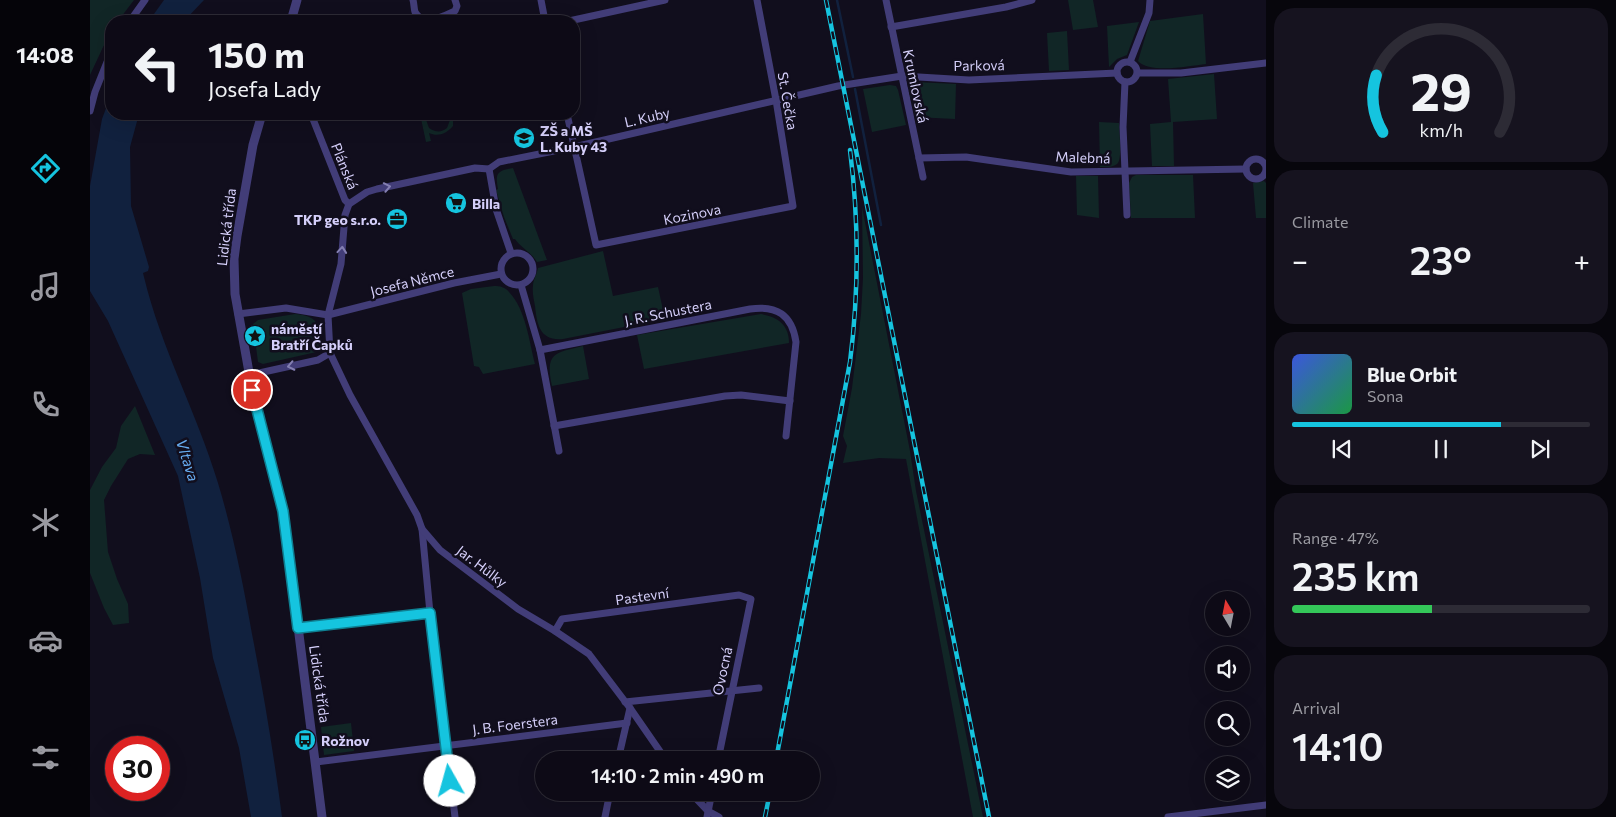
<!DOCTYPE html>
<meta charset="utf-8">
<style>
:root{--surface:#0d0a16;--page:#16131f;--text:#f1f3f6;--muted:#9a9aa1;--line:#2d2b35;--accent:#15c4df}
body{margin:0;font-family:Commissioner,sans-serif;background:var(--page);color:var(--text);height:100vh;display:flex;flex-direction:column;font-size:19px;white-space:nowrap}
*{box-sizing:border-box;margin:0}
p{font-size:16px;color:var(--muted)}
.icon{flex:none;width:28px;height:28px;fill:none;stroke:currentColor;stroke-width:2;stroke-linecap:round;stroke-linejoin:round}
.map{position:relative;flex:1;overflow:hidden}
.side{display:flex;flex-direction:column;gap:8px;padding:8px;background:#07060c;width:350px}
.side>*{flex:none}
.guide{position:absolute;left:15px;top:15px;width:475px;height:105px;border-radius:20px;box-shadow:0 5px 20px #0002,0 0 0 1px var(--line);background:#0d0a16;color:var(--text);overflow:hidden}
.needle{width:32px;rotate:350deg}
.controls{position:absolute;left:1115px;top:591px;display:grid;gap:10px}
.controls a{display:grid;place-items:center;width:45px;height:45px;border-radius:50%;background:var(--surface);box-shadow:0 5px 20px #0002,0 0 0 1px var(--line);font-size:25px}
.speed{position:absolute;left:15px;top:736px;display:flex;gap:10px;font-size:25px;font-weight:700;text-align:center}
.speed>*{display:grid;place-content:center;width:65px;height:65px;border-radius:50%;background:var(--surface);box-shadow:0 5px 20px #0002,0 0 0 1px var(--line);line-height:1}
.speed .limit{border:8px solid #d22;background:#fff;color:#111}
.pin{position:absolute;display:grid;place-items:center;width:42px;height:42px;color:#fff;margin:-21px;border:2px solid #fff;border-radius:50%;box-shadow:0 1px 5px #0007}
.me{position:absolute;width:55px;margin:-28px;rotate:353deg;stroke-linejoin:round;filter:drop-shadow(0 0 4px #0008)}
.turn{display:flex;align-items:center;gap:18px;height:105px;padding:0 20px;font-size:22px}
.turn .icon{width:65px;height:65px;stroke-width:2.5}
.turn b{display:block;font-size:35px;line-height:42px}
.big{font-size:38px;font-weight:600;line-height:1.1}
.side .card{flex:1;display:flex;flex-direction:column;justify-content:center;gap:8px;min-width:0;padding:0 18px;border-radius:20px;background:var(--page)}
.side .dial{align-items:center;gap:0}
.dial svg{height:130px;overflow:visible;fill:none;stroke:var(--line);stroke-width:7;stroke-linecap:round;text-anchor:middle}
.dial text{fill:var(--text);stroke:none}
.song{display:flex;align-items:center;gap:15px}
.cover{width:60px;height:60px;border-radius:8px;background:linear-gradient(135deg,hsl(230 70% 55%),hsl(140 70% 35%))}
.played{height:5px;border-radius:2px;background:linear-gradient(90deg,var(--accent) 70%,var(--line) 70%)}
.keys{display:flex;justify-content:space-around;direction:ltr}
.heat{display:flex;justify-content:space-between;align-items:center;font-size:28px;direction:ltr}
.charge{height:8px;border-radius:4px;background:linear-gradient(90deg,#34c759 47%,var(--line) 0)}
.trip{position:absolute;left:445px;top:751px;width:285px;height:50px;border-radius:25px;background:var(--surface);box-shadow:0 5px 20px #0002,0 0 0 1px var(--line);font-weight:600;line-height:50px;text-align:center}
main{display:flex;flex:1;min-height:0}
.tabs{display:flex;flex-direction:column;width:90px;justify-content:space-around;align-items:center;background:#050409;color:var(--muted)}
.tabs .icon{width:35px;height:35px}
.tabs .selected{color:var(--accent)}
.tabs b{font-size:22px;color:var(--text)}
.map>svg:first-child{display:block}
.green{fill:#112626}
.water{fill:#11213e}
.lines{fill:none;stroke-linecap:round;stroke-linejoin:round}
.stream{stroke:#11213e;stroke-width:2.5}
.minor{stroke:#423d78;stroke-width:7}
.tertiary{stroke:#423d78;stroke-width:9}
.rail-casing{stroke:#15c4df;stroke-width:4.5}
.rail{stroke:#110e1d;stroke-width:2.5;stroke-dasharray:8;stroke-linecap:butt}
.oneway{stroke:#847fb2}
.route-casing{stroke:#0e7f91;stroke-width:12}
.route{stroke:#15c4df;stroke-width:9}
.labels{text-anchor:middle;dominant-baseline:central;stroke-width:5;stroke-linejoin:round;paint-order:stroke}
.street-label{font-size:14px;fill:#d5cffa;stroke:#110e1d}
.poi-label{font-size:14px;font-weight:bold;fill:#d5cffa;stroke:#110e1d;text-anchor:start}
.water-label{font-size:15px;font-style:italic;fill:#67acf0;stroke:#110e1d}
</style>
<main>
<nav class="tabs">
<b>14:08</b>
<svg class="icon selected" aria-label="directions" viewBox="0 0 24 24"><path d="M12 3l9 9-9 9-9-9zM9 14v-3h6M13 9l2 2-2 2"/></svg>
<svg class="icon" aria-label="music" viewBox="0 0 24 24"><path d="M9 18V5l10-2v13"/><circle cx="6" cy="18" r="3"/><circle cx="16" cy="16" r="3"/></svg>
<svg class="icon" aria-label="phone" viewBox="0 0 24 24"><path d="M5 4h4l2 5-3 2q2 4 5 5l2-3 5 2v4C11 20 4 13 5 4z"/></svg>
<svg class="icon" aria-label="climate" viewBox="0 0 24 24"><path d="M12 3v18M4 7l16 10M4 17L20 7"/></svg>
<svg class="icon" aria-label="car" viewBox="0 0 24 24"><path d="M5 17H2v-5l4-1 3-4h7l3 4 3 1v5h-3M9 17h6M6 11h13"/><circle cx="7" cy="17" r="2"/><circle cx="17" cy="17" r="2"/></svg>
<svg class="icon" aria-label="filters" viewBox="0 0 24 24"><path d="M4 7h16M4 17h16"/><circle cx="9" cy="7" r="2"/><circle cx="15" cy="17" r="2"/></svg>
</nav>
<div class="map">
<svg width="1176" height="817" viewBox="0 0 1176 817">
<rect width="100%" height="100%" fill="#110e1d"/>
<g class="green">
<path d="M0 0H44L28 21H21V30L0 75Z"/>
<path d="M978 0H1003L1008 27 983 30Z"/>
<path d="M1113 14 1116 64C1099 66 1060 74 1048 61L1060 21Z"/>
<path d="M1049 22 1037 55 1027 59 1019 67 1017 26Z"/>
<path d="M977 31 979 70 959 71 957 33Z"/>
<path d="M1124 74 1127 119 1083 122 1084 166H1062L1060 124 1081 122 1078 79Z"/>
<path d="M825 82 866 84 865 119 825 117 819 90 820 85Z"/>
<path d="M800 85 806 86 808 90 816 125 782 132 773 89Z"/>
<path d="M330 114H334L339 128C345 132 351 133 357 128L360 120 359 114H363V126C356 134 348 137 339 133L341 141 336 142Z"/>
<path d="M1009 122 1029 123C1029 131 1033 160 1027 164 1022 168 1015 167 1010 167Z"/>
<path d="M423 168 457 260 447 262C441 252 431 248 425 239H423L414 217 406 190 408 189C405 173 407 171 423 168Z"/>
<path d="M1046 175H1103L1105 218H1041L1039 183 1042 177Z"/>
<path d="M986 176H1008L1009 218 987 215Z"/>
<path d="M1174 181 1176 183V218H1166L1163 183Z"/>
<path d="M772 207 820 451 826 491 893 817H883L816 459 789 458 753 463 757 446 753 436 762 388 771 314 773 278Z"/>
<path d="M513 251 523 296 568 287 575 319 473 339C450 341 447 325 445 306 444 300 442 292 443 286 443 280 447 274 448 268Z"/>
<path d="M404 286C410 286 415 287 419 292 436 310 439 341 445 364L393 374 389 367 384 366 372 293 381 289Z"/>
<path d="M205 314C232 316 229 328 231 351L173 364 168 362 163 324 168 320Z"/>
<path d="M671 314C688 317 699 325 699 343L554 369 547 335Z"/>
<path d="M493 346 499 379 462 386C455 353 464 353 493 346Z"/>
<path d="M45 406 65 455 50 454 38 459 21 486 14 500 18 552 27 579 38 604 39 623 23 625 14 608 0 573V490L12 467 26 448 31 426Z"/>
<path d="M261 723 264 751 234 755 231 727Z"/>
</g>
<g class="water">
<path d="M74 0H114L94 21H59Z"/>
<path d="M21 95V114H49L40 147 41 206 59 267 58 271 53 273 54 277C71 348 107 413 128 483 143 533 153 583 162 634 174 695 184 756 192 817H161L149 748 123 658 110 578 88 476 18 321 0 291V186L12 119Z"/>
</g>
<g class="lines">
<g class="stream">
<path d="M747 0 763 77"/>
<path d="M765 89 791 225"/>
</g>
<g class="minor">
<path d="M323 0C324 3 324 9 325 12 334 28 354 16 365 11L367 6 365 0"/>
<path d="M451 0 455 21"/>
<path d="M796 0 833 177"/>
<path d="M40 21 55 0"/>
<path d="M479 21 575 0"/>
<path d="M801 27 916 7 942 0"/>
<circle cx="1037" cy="72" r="10"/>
<path d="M1040 62 1059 13 1060 0"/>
<path d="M1048 73H1091L1176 63"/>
<path d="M1035 82 1033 127 1037 215"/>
<path d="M0 111 5 92 21 52"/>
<path d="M221 114 255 200 259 204"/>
<path d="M477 114 506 245 703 206 686 100 667 0"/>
<path d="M829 158 876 157 981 172 1156 169"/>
<circle cx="1166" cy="169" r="10"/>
<path d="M399 169 406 209 421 253"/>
<circle cx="427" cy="269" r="16"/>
<path d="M431 285 450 350 469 451"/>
<path d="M148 314 196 308 238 315 364 283 411 274"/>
<path d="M450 350 660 309C687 305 702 315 706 342L696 436"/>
<path d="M160 375 228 360 240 353"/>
<path d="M464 426 635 396 651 395 700 401"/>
<path d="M332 529 340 613 365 817"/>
<path d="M208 628 340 613"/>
<path d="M465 631 472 619 649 595 661 599 628 760"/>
<path d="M535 702 669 688"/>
<path d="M528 760 540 708"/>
<path d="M576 760 540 708 499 654 465 631 428 609 350 550 332 529 327 515 260 395 240 353 238 315 251 264 255 215 259 204 277 192 287 189 385 168 399 169 409 162 484 147 748 86 812 76 879 80 1027 73"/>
<path d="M226 762 537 723"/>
<path d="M600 792 618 811 629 817"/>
<path d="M515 817 520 792"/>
<path d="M617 817 622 792"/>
<path d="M1078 817 1176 805"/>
</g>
<g class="tertiary">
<path d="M201 21 207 0"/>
<path d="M172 114 163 145 147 236 144 259 145 294 162 389 186 481 195 523 232 817"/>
</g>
<g class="rail-casing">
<g id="rail">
<path d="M736 0 899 817"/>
<path d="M686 760 760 362C769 291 769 221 760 150"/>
<path d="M675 817 680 792"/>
</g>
</g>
<use href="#rail" class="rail"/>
</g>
<defs><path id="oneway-chevron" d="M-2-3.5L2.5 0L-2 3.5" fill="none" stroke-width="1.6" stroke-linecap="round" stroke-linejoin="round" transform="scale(1.25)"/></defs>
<g class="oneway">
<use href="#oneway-chevron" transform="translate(297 187) rotate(-11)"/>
<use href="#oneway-chevron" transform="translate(252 250) rotate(-85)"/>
<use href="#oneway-chevron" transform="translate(201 366) rotate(168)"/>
</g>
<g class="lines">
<g class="route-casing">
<path id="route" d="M162 390 193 511 208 628 340 613 360 781"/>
</g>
<use href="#route" class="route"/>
</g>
<defs>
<g id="school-disc" transform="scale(1.125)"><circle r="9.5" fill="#15c4df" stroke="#110e1d"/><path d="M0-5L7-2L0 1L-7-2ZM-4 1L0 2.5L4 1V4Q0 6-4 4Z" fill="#111"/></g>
<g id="supermarket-disc" transform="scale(1.125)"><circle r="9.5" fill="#15c4df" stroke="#110e1d"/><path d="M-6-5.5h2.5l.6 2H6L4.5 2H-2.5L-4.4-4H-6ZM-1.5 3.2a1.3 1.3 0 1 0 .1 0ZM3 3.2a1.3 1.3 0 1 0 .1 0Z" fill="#111"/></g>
<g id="office-disc" transform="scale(1.125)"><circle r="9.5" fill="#15c4df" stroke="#110e1d"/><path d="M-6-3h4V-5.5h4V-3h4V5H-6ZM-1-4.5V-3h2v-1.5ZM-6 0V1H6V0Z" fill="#111"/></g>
<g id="sight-disc" transform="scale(1.125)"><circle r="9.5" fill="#15c4df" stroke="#110e1d"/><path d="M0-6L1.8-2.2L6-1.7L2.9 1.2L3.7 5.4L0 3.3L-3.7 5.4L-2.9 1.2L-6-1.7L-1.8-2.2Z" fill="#111"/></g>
<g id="bus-disc" transform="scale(1.125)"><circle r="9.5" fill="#15c4df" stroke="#110e1d"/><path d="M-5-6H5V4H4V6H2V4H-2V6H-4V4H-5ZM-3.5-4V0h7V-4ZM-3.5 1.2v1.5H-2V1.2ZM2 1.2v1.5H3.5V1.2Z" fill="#111"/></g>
</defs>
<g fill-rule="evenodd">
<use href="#school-disc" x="434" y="138"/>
<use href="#supermarket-disc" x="366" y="203"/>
<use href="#office-disc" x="307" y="219"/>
<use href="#sight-disc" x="165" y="336"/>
<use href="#bus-disc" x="215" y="740"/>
</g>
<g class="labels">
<g class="street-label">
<text transform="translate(889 65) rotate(-1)">Parková</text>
<text transform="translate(826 86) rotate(78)">Krumlovská</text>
<text transform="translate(698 101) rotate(80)">St. Čečka</text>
<text transform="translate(557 117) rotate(-13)">L. Kuby</text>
<text transform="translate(993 157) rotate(2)">Malebná</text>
<text transform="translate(255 166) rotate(68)">Plánská</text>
<text transform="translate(602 214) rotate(-11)">Kozinova</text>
<text transform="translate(136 227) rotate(-83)">Lidická třída</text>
<text transform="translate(322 281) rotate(-14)">Josefa Němce</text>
<text transform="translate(578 312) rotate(-11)">J. R. Schustera</text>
<text transform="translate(392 566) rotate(37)">Jar. Hůlky</text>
<text transform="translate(552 596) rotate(-8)">Pastevní</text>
<text transform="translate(632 671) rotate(-78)">Ovocná</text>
<text transform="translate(230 684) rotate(82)">Lidická třída</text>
<text transform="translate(425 724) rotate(-7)">J. B. Foerstera</text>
</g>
<g class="poi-label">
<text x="450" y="130">ZŠ a MŠ<tspan x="450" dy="16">L. Kuby 43</tspan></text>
<text x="382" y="203">Billa</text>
<text x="291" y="219" text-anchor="end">TKP geo s.r.o.</text>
<text x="181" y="328">náměstí<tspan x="181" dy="16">Bratří Čapků</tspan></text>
<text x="231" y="740">Rožnov</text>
</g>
<g class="water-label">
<text transform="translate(98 460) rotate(72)">Vltava</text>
</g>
</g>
</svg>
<div class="controls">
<a><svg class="needle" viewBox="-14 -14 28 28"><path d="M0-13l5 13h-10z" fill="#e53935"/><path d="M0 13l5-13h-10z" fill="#9a9aa1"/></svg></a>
<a><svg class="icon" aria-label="sound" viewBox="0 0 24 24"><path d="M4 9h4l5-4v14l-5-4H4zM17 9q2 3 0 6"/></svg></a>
<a><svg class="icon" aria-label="search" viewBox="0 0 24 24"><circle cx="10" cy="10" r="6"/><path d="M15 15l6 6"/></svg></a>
<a><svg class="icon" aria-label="layers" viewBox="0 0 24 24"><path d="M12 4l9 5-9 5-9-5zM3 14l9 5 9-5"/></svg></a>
</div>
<div class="speed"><div class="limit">30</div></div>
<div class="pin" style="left:162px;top:390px;background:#d93025"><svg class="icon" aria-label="arrive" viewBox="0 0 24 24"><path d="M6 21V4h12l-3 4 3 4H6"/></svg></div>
<svg class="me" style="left:360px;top:781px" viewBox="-20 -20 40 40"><circle r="19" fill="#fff"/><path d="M0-13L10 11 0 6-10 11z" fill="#15c4df"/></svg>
<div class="trip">14:10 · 2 min · 490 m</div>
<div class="guide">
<div class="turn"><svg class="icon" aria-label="left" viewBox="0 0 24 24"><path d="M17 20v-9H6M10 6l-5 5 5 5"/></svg><div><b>150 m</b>Josefa Lady</div></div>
</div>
</div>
<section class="side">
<div class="card dial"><svg viewBox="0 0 100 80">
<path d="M14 69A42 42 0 1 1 86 69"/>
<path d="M14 69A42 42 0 0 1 10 34" stroke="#15c4df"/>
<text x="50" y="56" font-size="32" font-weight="700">29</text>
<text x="50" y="72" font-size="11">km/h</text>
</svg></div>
<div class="card"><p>Climate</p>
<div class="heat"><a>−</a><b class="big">23°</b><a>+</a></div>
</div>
<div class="card">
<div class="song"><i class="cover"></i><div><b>Blue Orbit</b><p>Sona</p></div></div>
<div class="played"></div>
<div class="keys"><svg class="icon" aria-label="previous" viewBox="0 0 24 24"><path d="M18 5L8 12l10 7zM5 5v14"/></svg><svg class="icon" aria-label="pause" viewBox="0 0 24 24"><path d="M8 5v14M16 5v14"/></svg><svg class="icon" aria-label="next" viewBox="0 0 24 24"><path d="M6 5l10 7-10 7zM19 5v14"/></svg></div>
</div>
<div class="card"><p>Range · 47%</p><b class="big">235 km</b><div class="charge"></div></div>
<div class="card"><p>Arrival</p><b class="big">14:10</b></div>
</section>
</main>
